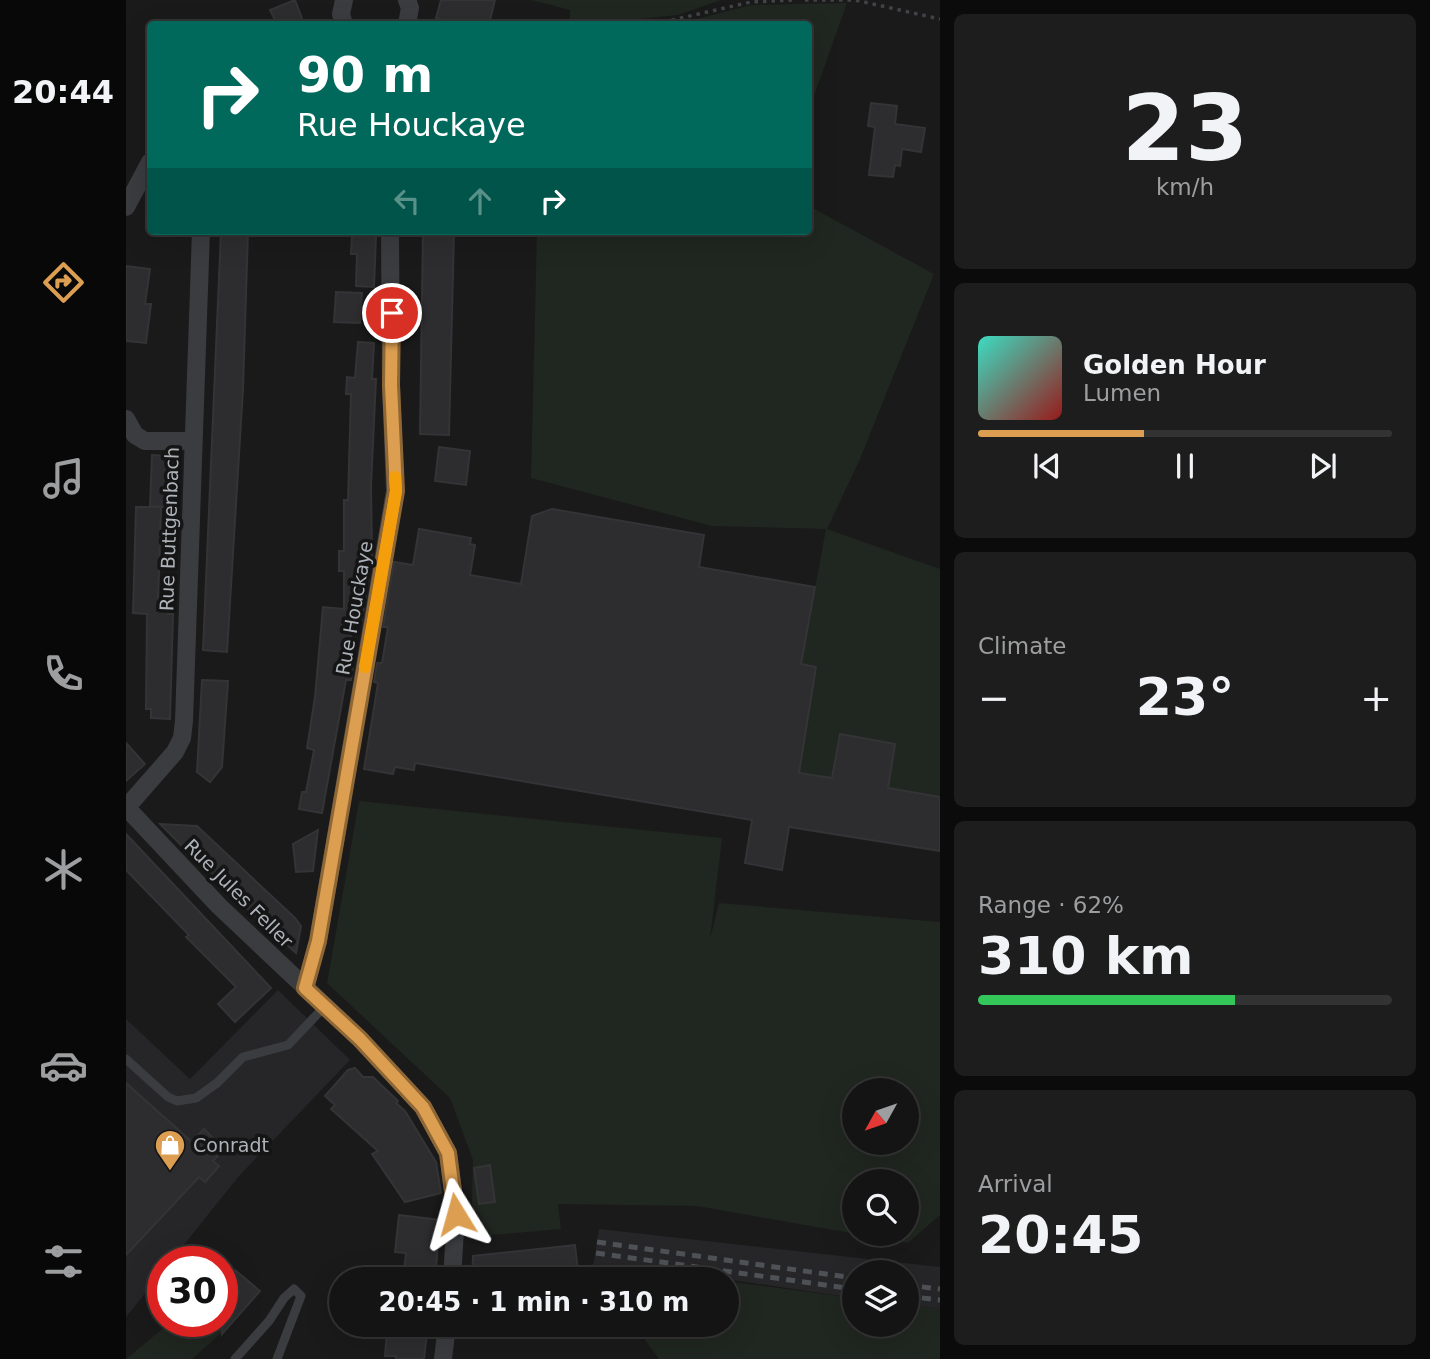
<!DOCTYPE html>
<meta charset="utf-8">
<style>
:root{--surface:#141414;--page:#1d1d1d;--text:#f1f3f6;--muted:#9d9ea0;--line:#333334;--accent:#dc9e51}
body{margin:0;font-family:"DejaVu Sans",sans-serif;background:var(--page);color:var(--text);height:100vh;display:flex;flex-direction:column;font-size:26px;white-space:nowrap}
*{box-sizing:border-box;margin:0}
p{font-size:23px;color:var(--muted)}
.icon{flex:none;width:38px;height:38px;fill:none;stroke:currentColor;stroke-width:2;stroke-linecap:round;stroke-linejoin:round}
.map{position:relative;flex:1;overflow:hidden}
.side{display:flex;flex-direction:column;gap:14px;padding:14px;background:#0b0b0b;width:490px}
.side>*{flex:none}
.top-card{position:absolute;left:21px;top:21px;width:665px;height:214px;border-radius:7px;box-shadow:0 7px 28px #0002,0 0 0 2px var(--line);background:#00695c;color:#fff;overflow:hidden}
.needle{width:46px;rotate:230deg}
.tools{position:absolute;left:716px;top:1078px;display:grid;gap:14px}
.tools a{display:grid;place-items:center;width:77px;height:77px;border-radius:50%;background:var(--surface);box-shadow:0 7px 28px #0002,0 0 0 2px var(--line);font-size:35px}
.speed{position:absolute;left:21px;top:1246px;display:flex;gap:14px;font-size:35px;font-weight:700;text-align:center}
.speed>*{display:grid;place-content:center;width:91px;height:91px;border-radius:50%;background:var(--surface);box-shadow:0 7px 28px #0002,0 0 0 2px var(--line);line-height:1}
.speed .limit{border:10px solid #d22;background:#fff;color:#111}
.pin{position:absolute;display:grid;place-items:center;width:60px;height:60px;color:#fff;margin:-30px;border:4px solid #fff;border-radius:50%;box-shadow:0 2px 7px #0007}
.me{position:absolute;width:77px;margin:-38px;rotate:352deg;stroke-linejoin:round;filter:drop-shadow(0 0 5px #0008)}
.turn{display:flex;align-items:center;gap:24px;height:147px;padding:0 35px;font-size:32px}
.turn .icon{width:91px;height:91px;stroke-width:2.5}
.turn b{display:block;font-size:49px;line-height:60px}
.lanes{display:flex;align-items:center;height:66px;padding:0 35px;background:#0003;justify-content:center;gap:35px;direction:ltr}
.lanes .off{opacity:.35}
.big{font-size:52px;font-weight:700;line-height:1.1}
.side .card{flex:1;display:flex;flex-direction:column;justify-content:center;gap:10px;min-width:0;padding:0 24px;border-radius:10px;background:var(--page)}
.side .dial{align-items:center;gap:0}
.dial b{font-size:91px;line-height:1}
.song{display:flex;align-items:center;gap:21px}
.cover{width:84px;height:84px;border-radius:10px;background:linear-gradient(135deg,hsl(170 70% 55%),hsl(0 70% 35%))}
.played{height:7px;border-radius:4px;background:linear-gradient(90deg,var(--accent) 40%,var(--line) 40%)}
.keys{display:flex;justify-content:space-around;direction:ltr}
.heat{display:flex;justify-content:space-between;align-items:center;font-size:38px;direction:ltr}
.charge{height:10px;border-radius:5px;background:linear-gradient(90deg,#34c759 62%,var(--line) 0)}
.trip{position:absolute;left:203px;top:1267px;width:410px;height:70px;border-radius:35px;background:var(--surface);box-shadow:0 7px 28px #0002,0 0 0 2px var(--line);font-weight:700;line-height:70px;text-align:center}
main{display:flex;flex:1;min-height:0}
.tab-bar{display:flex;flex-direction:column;width:126px;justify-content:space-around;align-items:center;background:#080808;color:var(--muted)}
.tab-bar .icon{width:49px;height:49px}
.tab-bar .active{color:var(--accent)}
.tab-bar b{font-size:32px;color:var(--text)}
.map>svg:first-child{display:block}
.built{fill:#262628}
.green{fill:#202620;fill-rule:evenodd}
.building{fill:#2d2d2f;stroke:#343437;stroke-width:2}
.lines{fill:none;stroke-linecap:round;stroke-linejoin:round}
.path{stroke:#414347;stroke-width:3.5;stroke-dasharray:3.5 5;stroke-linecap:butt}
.service{stroke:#3b3c40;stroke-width:9}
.minor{stroke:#3b3c40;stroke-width:18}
.rail{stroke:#4e5155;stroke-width:5;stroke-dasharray:9 7;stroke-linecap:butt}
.route-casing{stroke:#8f6735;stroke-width:18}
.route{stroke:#dc9e51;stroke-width:12}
.slow{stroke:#f59e0b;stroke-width:12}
.labels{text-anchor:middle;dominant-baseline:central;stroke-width:7;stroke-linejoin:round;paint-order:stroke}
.street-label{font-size:19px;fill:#aeb3b9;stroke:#151516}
.poi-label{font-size:19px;fill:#aeb3b9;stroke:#151516;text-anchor:start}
</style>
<main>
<nav class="tab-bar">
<b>20:44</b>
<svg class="icon active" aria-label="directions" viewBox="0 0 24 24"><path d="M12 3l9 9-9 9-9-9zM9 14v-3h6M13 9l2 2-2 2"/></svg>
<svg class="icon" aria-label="music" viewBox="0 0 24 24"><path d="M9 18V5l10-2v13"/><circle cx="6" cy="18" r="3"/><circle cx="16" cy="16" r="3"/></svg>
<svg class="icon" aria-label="phone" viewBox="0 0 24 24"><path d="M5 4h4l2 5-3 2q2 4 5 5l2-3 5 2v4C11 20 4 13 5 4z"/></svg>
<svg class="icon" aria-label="climate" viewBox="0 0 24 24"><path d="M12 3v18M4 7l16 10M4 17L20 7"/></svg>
<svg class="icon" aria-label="car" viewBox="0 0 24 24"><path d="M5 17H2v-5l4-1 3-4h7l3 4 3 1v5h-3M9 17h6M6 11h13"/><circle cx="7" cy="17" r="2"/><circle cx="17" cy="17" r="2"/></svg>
<svg class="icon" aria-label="filters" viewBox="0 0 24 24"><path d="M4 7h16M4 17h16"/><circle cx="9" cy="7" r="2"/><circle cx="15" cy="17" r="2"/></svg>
</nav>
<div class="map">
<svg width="814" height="1359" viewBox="0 0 814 1359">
<rect width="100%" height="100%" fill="#1a1a1b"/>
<g class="built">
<path d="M152 990 224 1060 113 1176 44 1262H37V1271L0 1317V1019L64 1079Z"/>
<path d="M473 1229 814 1267V1309L781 1305 780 1272H728V1298L600 1279 539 1273 500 1279H465Z"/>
</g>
<g class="green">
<path d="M405 0H595L552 15 466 24H444V10Z"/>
<path d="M721 3 683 110 682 24H551L625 5Z"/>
<path d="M683 206 808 274 734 459 701 529 814 569V797L762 788 769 744 714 734 706 778 673 773 690 667 675 664 700 529 586 526 405 478 411 231H682Z"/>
<path d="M233 801 596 838 584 939 593 903 814 922V1215L782 1243 571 1206 432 1204 435 1229 345 1237 347 1160 324 1098 201 983ZM728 1090H780V1143H728ZM728 1181H780V1234H728Z"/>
<path d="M465 1264 590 1279H476Z"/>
<path d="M600 1281 728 1298V1325H780L781 1305 814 1309V1359H533L508 1325H600Z"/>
<path d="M46 1321H96L103 1326 66 1359H0Z"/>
</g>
<g class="building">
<path d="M169 0 178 24H151L144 10Z"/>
<path d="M315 0H369L363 24H333L310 18Z"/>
<path d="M745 103 771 106 769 124 799 128 795 152 776 149 774 166 769 165 767 177 743 175 749 127 742 126Z"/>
<path d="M95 231H122L117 389 101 652 77 650Z"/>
<path d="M297 231H328L323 435 294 434Z"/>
<path d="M226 235 250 236 248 287 230 286 231 254H225Z"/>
<path d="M0 266 24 269 19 304H25L20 343 0 341Z"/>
<path d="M210 292 236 293 234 323 208 322Z"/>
<path d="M232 342 248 343 246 379H250L245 486 246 558 235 625 226 624 222 660H228L225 680H220L196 813 173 809 176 792H180L188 750 181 748 189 697 197 607 218 609V571H213V551H218V500H222L225 394H220L221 377 229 378Z"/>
<path d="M313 447 344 451 340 485 309 481Z"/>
<path d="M26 455 53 457 52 508 24 506Z"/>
<path d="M10 507H35L32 601 42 602V614H47L44 719 25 718V709H20L21 614 7 613Z"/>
<path d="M426 509 578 535 573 567 689 587 675 664 690 667 673 773 706 778 714 734 769 744 762 788 814 797V851L663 827 656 870 619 863 626 820 289 763 288 770 269 767 267 774 238 769 252 683 248 682 251 663H256L262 627H257L268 562 287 565 293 529 345 538 344 544 349 545 344 575 395 584 406 516Z"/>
<path d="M76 680 102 681 96 767 84 782 71 772Z"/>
<path d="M0 743 19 764 0 781Z"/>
<path d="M34 824 71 826 169 918 175 926 170 953 91 881Z"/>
<path d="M192 830 187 871 170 872 167 844Z"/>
<path d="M0 834 145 988 109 1022 92 1004 110 987 60 937 63 935 0 870Z"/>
<path d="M229 1068 237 1077H247L272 1101 270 1103 279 1111 310 1162 315 1193 279 1202 246 1154 252 1151 205 1109 209 1105 199 1096 222 1070Z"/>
<path d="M0 1083 66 1142 78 1129 98 1149 87 1161 93 1166 79 1182 73 1177 0 1255Z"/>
<path d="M364 1165 369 1202 353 1204 348 1168Z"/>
<path d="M273 1215 314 1220 309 1279H277L280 1253 269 1252Z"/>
<path d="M449 1245 452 1271 400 1276V1279H346L347 1256Z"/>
<path d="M109 1270 134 1291 96 1334V1282Z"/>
<path d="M273 1325H302L298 1359H270V1356H259L261 1333 272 1334Z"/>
</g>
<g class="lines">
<g class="path">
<path d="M679 0H729L814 19"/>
<path d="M529 24 625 2 666 0"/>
</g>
<g class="service">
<path d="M0 1059 42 1097 51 1101 70 1098 91 1083 117 1057 162 1045 198 1007"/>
<path d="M109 1359 143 1321 158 1298 168 1289 175 1296 151 1359"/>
</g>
<g class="minor">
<path d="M281 0 284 8 281 24"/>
<path d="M218 24 215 14 218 0"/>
<path d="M0 207 24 162"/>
<path d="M0 419 9 435 19 441H66"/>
<path d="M0 807 93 906 234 1039 297 1107 322 1153 330 1214 326 1279"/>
<path d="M0 808 49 752 56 738 58 721 75 231"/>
<path d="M179 988 192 941 269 491 265 385 264 231"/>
<path d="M317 1359 321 1325"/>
</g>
<g class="rail">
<path d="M471 1242 728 1278"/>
<path d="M470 1253 728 1289"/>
<path d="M780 1285 814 1289"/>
<path d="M780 1296 814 1300"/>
</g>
</g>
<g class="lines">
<g class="route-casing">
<path id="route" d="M266 313 265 385 270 491 192 941 179 988 234 1039 297 1107 322 1153 330 1214"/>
</g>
<use href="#route" class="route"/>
<path class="slow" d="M239 667 270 491 269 477"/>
</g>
<defs>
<g id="shop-pin" transform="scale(1.575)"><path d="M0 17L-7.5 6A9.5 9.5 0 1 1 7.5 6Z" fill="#dc9e51" stroke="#151516"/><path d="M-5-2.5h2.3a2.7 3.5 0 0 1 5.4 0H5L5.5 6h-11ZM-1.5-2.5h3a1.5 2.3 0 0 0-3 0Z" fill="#fff"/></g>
</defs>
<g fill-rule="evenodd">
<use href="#shop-pin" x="44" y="1145"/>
</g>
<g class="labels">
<g class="street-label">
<text transform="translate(43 529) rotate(-88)">Rue Buttgenbach</text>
<text transform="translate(228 608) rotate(-80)">Rue Houckaye</text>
<text transform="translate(113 893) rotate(45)">Rue Jules Feller</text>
</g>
<g class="poi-label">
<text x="67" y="1145">Conradt</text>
</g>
</g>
</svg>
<div class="tools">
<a><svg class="needle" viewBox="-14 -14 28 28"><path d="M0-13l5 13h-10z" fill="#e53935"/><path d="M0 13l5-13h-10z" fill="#9d9ea0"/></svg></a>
<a><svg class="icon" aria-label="search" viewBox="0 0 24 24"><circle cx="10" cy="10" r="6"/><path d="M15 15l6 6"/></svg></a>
<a><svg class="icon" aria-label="layers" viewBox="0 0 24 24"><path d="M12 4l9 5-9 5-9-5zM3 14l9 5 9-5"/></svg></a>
</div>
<div class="speed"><div class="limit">30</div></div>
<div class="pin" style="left:266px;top:313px;background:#d93025"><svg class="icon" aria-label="arrive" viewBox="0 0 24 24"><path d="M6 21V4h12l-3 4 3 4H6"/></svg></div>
<svg class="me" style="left:330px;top:1214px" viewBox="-20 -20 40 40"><path d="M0-17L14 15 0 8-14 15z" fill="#dc9e51" stroke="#fff" stroke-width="4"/></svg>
<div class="trip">20:45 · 1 min · 310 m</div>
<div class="top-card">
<div class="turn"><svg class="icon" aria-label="right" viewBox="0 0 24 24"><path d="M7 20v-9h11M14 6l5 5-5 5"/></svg><div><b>90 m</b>Rue Houckaye</div></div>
<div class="lanes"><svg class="icon off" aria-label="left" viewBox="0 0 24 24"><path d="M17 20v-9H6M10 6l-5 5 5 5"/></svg><svg class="icon off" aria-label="ahead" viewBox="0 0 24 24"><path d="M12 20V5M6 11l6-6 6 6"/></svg><svg class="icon" aria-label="right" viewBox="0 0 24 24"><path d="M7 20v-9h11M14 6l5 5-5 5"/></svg></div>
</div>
</div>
<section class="side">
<div class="card dial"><b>23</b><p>km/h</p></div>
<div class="card">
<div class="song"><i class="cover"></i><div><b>Golden Hour</b><p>Lumen</p></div></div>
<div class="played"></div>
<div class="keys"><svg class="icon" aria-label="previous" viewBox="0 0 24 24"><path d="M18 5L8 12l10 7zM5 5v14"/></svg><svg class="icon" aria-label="pause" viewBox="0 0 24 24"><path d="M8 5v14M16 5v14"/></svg><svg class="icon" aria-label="next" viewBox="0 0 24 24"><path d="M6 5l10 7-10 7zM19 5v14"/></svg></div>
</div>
<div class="card"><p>Climate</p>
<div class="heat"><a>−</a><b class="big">23°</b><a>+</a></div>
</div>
<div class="card"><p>Range · 62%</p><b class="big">310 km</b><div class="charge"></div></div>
<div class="card"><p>Arrival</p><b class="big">20:45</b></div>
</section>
</main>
